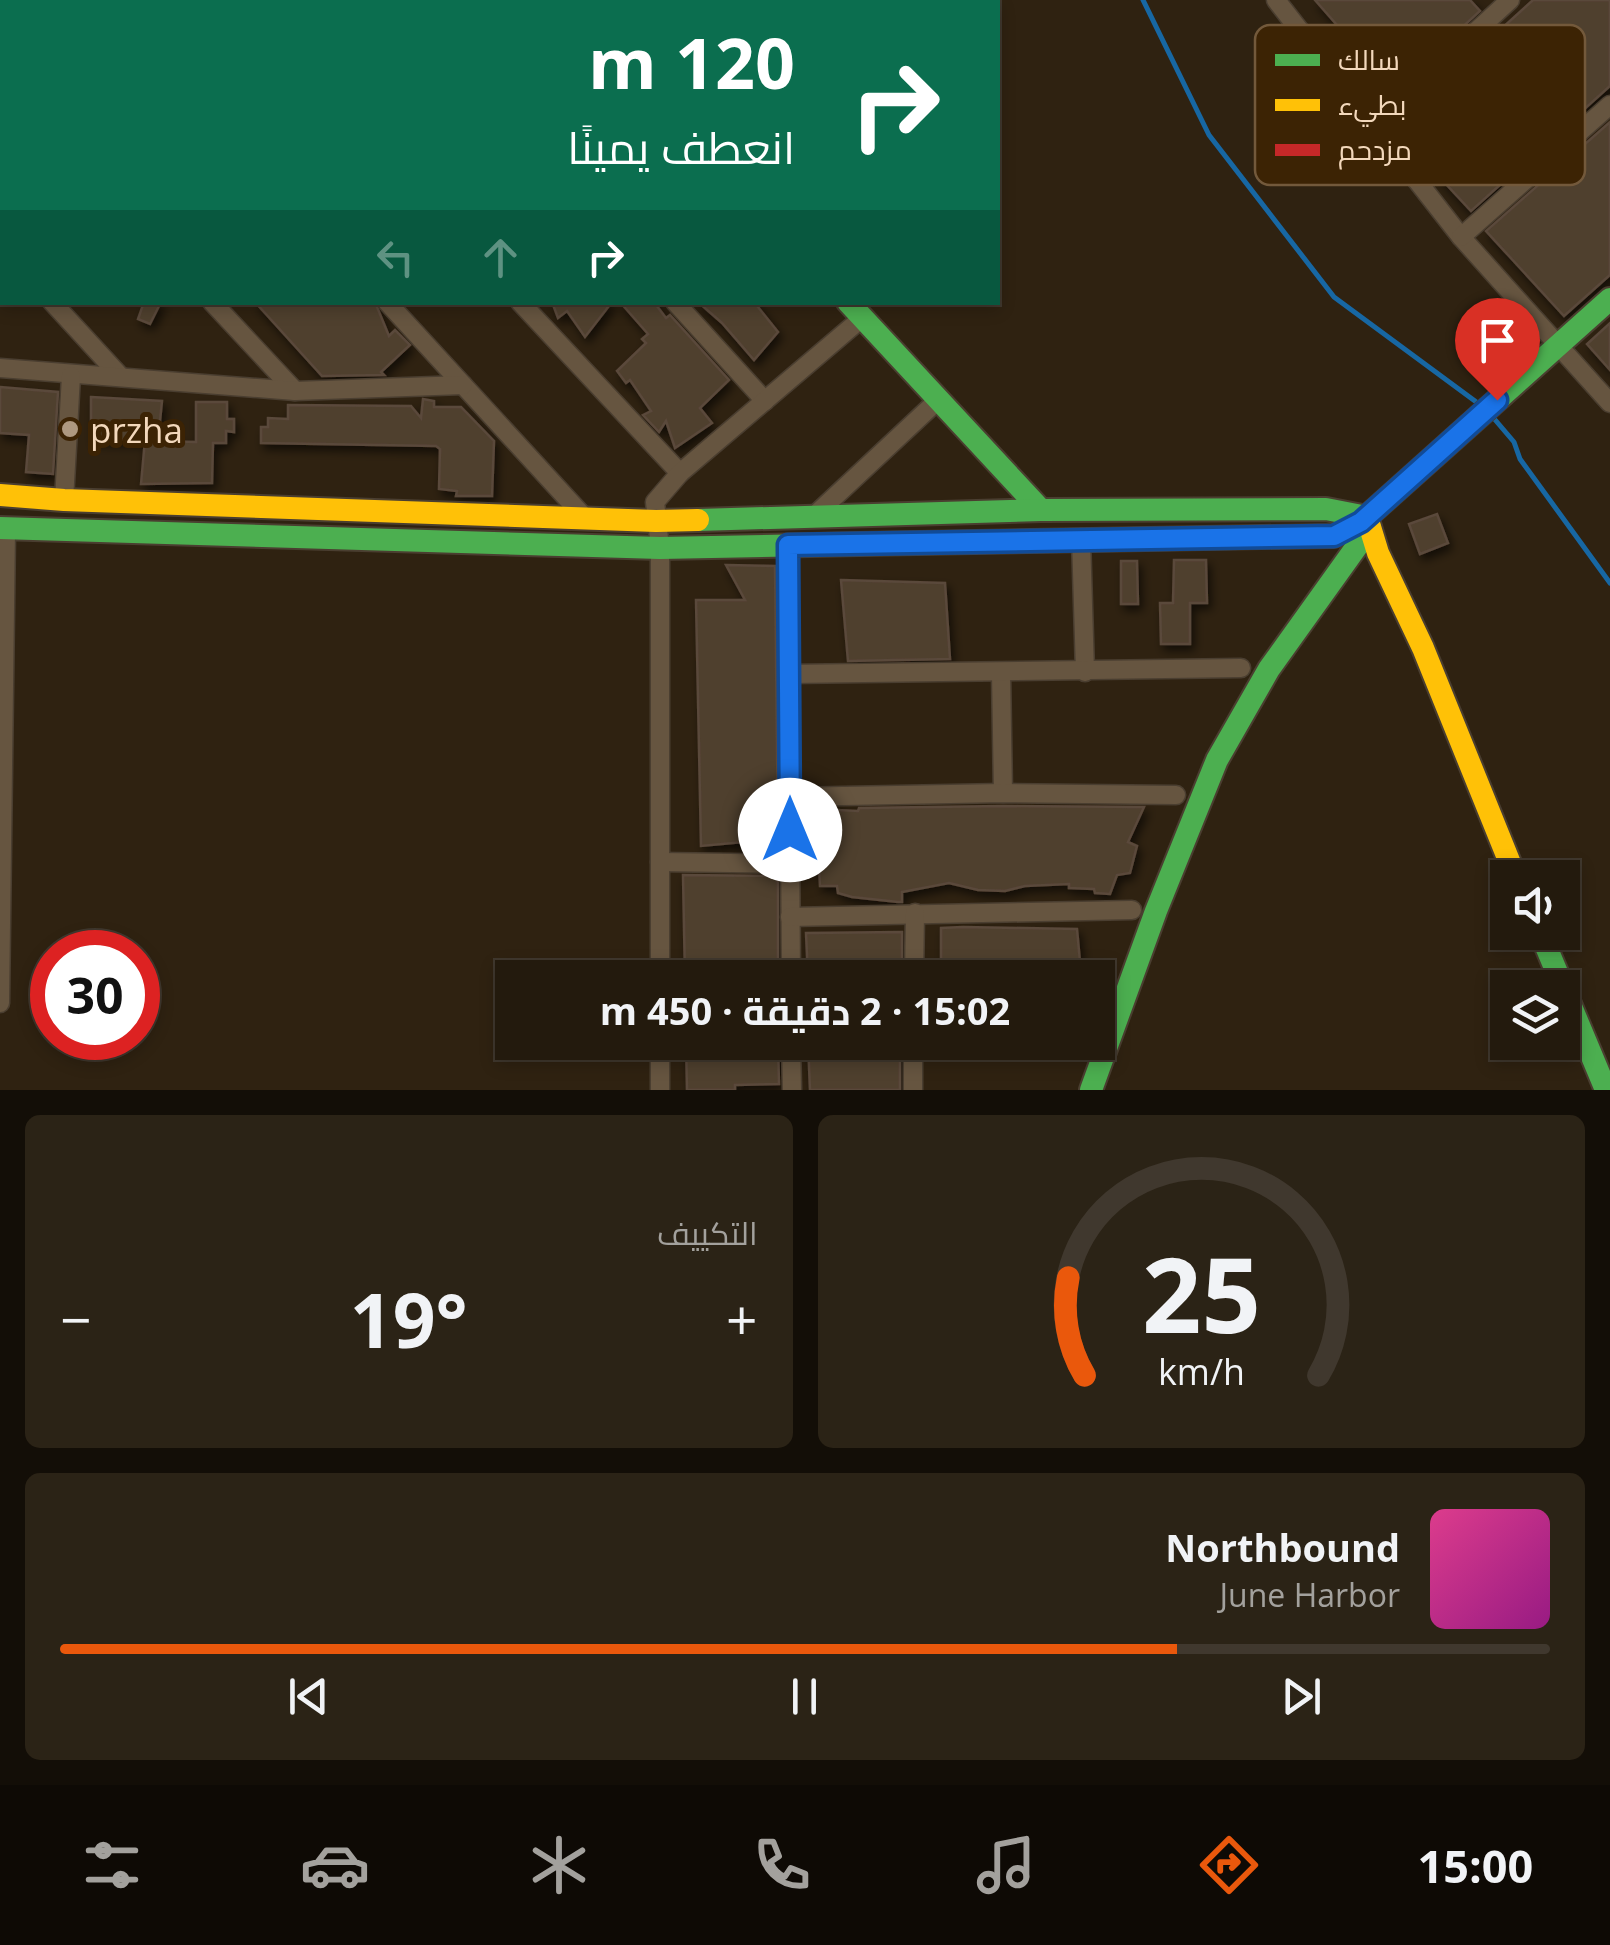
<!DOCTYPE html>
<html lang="ar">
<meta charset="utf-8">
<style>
:root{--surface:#231a0d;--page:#2b2316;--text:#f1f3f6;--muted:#a3a19d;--line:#40382e;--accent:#ea580c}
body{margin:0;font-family:"Open Sans",Cairo,sans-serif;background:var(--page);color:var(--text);direction:rtl;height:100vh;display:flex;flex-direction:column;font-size:38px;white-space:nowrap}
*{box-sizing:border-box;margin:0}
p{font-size:32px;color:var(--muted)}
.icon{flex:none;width:55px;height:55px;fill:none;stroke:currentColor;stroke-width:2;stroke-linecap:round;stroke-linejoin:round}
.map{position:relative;height:1090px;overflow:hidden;direction:ltr}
.side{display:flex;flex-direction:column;gap:25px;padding:25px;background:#130e07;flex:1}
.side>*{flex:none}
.top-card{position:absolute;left:0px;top:0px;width:1000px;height:305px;box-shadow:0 5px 15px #0003,0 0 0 2px var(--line);direction:rtl;background:#0b6e4f;color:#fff;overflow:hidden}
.buttons{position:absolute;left:1490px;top:860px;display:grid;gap:20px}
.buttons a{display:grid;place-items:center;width:90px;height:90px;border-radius:0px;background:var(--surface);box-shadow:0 5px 15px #0003,0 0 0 2px var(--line);font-size:50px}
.speed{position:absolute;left:30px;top:930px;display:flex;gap:20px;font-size:50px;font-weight:700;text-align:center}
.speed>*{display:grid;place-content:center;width:130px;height:130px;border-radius:50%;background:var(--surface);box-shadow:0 5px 15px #0003,0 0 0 2px var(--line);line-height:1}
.speed .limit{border:15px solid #d22;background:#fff;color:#111}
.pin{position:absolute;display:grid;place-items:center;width:85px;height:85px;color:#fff;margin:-102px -42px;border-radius:50% 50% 50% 0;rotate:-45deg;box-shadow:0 0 10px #0007}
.pin .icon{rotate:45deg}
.me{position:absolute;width:110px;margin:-55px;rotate:0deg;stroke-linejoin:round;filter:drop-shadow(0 0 8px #0008)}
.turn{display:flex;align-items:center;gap:35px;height:210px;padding:0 40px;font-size:45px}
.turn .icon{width:130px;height:130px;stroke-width:2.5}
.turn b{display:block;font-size:70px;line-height:85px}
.lanes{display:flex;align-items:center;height:95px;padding:0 40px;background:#0003;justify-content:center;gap:50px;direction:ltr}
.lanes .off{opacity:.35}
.big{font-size:75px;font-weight:700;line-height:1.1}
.side .tile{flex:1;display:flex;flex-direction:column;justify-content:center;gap:15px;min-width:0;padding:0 35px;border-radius:15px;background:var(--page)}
.side .dial{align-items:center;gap:0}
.dial svg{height:260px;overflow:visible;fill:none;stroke:var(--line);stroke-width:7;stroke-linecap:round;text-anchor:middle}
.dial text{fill:var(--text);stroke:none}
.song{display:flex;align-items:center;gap:30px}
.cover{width:120px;height:120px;border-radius:15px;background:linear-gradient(135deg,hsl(330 70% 55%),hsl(310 70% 35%))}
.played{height:10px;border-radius:5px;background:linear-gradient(90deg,var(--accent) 75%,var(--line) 75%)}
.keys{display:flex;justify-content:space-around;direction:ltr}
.heat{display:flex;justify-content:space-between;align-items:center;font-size:55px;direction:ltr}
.side .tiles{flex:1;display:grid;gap:25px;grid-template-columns:1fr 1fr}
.tile:last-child{grid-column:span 2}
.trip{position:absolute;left:495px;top:960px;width:620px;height:100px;border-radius:0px;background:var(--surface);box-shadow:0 5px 15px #0003,0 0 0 2px var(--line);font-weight:700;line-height:100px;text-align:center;direction:rtl}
.dock{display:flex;height:160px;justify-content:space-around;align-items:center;background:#0e0a05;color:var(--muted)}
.dock .icon{width:70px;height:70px}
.dock .selected{color:var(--accent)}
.dock b{font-size:45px;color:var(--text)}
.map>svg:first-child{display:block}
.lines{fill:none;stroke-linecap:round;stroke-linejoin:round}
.stream{stroke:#1767a3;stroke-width:5}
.building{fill:#503f2f;stroke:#5a483b;stroke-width:2.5;filter:url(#shadow)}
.street-casing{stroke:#4a3e30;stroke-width:21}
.fast-casing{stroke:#4a3e30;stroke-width:26}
.slow-casing{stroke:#4a3e30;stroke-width:26}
.jam-casing{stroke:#4a3e30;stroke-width:26}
.street{stroke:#665540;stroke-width:18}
.fast{stroke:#4caf50;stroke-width:22}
.slow{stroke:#ffc107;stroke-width:22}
.jam{stroke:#c62828;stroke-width:22}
.route-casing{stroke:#114b97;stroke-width:25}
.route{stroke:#1a73e8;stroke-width:18}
.poi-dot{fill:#ae9880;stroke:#3c2304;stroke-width:4}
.labels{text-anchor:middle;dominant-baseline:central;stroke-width:10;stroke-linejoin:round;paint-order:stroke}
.poi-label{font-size:35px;fill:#f3d8bc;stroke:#3c2304;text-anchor:start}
.key{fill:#3c2304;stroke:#73593b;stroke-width:2.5}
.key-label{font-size:28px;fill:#f3d8bc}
</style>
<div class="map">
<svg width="1610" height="1090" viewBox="0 0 1610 1090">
<defs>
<filter id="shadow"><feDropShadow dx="3.5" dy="5.5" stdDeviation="5" flood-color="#0009"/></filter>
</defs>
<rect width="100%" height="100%" fill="#2f2211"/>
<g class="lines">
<g class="stream">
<path d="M1143 0 1209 135 1334 297 1479 404"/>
<path d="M1491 415 1514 442 1520 459 1610 583"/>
</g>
</g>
<g class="building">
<path d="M1315 0H1470L1480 11 1394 90Z"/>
<path d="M1533 0H1610V86L1471 211 1393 127Z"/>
<path d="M1610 122V275L1564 316 1486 231Z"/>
<path d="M144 302H161L150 324 138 319Z"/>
<path d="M255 302H375L389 336 395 330 410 345 381 372 384 375 322 376Z"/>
<path d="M552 302H612L585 337 567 311 558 318Z"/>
<path d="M620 302H654L666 318 670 315 729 380 700 408 712 423 675 448 666 421 659 432 643 415 651 411 630 380 626 383 617 371 646 343 642 339 648 334Z"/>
<path d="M698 302H754L778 332 754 360 722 323Z"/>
<path d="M1610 323V370L1587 344Z"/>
<path d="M0 387 58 392 53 474 26 472 29 435 0 433Z"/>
<path d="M91 397 162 401 158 441 196 442V402H227V419H234V432L226 431V443H213L212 483 141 484 145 440 91 439Z"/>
<path d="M423 399 434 401V407H461L494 441 492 496H456L457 491 439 489 440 449 436 446 261 443V427H268V418L288 419V405L411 406 421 418Z"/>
<path d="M1437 514 1448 543 1420 554 1409 524Z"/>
<path d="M1174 560H1206L1207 603H1190V644H1161L1160 603H1173Z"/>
<path d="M1121 561H1137L1138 604H1121Z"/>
<path d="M726 565 775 566 778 839 701 846 696 600H745Z"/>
<path d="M841 580 945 583 950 659 848 661Z"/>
<path d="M1003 806 1144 807 1128 842 1137 846 1130 873 1117 875 1110 894 1095 893 1094 889 1069 888V884L1025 886 1005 891 978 890 949 883 902 892V902H898L852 897 838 893 837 886H820L816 809 858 811 859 808Z"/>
<path d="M683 875 778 876V978H685Z"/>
<path d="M963 927 1077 929 1080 962 1061 965V978H1028L1027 971 1008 978H947L949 964 941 963V928Z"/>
<path d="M902 932V978H808L806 933Z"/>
<path d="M686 1042H778L779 1084 735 1085V1090H687Z"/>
<path d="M808 1042H900V1090H810Z"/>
</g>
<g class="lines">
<g class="street-casing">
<g id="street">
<path d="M1276 0 1461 237 1610 403"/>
<path d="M86 2 89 0"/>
<path d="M268 2 271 0"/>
<path d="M476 2 479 0"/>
<path d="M0 80 2 78"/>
<path d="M1373 126 1510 0"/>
<path d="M1461 237 1610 105"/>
<path d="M0 246 2 248"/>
<path d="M52 302 121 377"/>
<path d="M212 302 295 391"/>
<path d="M387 302 585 518"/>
<path d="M520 302 680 473"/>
<path d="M675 302 765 401"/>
<path d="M0 368 295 391 463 385"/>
<path d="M64 500 71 376"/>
<path d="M814 516 938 400"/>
<path d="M1081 538 1085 672"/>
<path d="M788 545 791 978"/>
<path d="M1001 673 1003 793"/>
<path d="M789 674 1241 668"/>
<path d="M790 797 1003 793 1176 795"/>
<path d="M660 862 790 864"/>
<path d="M790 917 1132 910"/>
<path d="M660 978V548L655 502 680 473 862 318"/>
<path d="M914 978 915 913"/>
<path d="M0 1003 6 529"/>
<path d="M660 1042V1090"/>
<path d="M791 1042 792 1090"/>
<path d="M913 1090V1042"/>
</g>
</g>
<g class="fast-casing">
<g id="fast">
<path d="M568 0 570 2"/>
<path d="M620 2 623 0"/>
<path d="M848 302 1041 510"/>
<path d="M698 520 1041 510 1326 509 1367 517"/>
<path d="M0 528 660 548 860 544"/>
<path d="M1262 537 1334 536 1361 522 1610 299"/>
<path d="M1540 932 1606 1090"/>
<path d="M1091 1090 1156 911 1217 760 1269 669 1370 528"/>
</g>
</g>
<g class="slow-casing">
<g id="slow">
<path d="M0 495 64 500 656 521 698 520"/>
<path d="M1367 517 1378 553 1423 648 1516 878"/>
</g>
</g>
<g class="jam-casing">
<path id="jam" d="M860 544 1262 537"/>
</g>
<use href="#street" class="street"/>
<use href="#fast" class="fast"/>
<use href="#slow" class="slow"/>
<use href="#jam" class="jam"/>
</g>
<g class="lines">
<g class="route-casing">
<path id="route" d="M790 830 788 545 1334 536 1361 522 1497 400"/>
</g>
<use href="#route" class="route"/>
</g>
<circle class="poi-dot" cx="70" cy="429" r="10"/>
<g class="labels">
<g class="poi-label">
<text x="90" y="429">przha</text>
</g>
</g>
<rect x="1255" y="25" width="330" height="160" rx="15" class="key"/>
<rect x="1275" y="54" width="45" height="12" fill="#4caf50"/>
<rect x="1275" y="99" width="45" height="12" fill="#ffc107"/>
<rect x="1275" y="144" width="45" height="12" fill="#c62828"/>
<g class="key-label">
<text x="1338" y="70">سالك</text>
<text x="1338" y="115">بطيء</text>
<text x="1338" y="160">مزدحم</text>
</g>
</svg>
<div class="buttons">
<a><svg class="icon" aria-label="sound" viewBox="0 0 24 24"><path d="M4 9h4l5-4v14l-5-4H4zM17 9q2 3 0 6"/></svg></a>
<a><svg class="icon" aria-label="layers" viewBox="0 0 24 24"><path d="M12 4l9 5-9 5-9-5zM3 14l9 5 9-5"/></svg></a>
</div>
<div class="speed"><div class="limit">30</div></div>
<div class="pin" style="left:1497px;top:400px;background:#d93025"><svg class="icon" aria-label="arrive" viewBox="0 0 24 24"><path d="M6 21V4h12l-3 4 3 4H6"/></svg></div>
<svg class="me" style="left:790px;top:830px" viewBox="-20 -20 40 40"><circle r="19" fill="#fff"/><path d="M0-13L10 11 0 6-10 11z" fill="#1a73e8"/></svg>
<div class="trip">15:02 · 2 دقيقة · 450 m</div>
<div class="top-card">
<div class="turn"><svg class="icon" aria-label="right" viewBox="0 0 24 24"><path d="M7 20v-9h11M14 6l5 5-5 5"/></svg><div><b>120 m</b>انعطف يمينًا</div></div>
<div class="lanes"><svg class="icon off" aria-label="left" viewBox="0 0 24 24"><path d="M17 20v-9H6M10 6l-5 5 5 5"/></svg><svg class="icon off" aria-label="ahead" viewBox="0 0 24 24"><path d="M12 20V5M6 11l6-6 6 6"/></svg><svg class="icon" aria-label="right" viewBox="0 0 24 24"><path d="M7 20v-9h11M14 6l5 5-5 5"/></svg></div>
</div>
</div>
<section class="side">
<div class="tiles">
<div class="tile dial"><svg viewBox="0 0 100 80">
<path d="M14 69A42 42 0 1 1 86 69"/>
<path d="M14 69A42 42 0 0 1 9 39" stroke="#ea580c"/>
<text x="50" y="56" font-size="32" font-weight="700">25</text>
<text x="50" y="72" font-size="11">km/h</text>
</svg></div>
<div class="tile"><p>التكييف</p>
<div class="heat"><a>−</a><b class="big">19°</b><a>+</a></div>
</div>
<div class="tile">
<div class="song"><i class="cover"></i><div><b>Northbound</b><p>June Harbor</p></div></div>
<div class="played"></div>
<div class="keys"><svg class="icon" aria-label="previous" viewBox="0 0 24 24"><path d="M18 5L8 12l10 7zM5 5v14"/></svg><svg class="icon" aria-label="pause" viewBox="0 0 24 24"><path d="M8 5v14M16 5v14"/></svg><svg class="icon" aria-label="next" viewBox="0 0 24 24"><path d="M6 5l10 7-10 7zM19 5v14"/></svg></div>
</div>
</div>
</section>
<nav class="dock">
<b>15:00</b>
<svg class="icon selected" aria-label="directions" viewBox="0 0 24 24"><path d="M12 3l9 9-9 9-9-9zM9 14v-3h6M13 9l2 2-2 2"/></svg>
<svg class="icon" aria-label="music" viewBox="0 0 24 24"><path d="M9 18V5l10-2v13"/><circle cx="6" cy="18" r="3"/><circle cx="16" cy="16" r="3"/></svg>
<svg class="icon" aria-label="phone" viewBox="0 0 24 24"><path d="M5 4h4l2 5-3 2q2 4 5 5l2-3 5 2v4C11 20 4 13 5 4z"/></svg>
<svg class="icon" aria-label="climate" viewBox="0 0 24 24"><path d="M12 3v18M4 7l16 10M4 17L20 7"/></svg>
<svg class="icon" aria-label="car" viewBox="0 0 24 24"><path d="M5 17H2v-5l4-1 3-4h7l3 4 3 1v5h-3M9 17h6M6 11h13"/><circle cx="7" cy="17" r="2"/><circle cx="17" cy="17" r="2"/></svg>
<svg class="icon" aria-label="filters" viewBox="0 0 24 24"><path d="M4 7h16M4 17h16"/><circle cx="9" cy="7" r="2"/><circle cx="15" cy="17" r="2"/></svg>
</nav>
